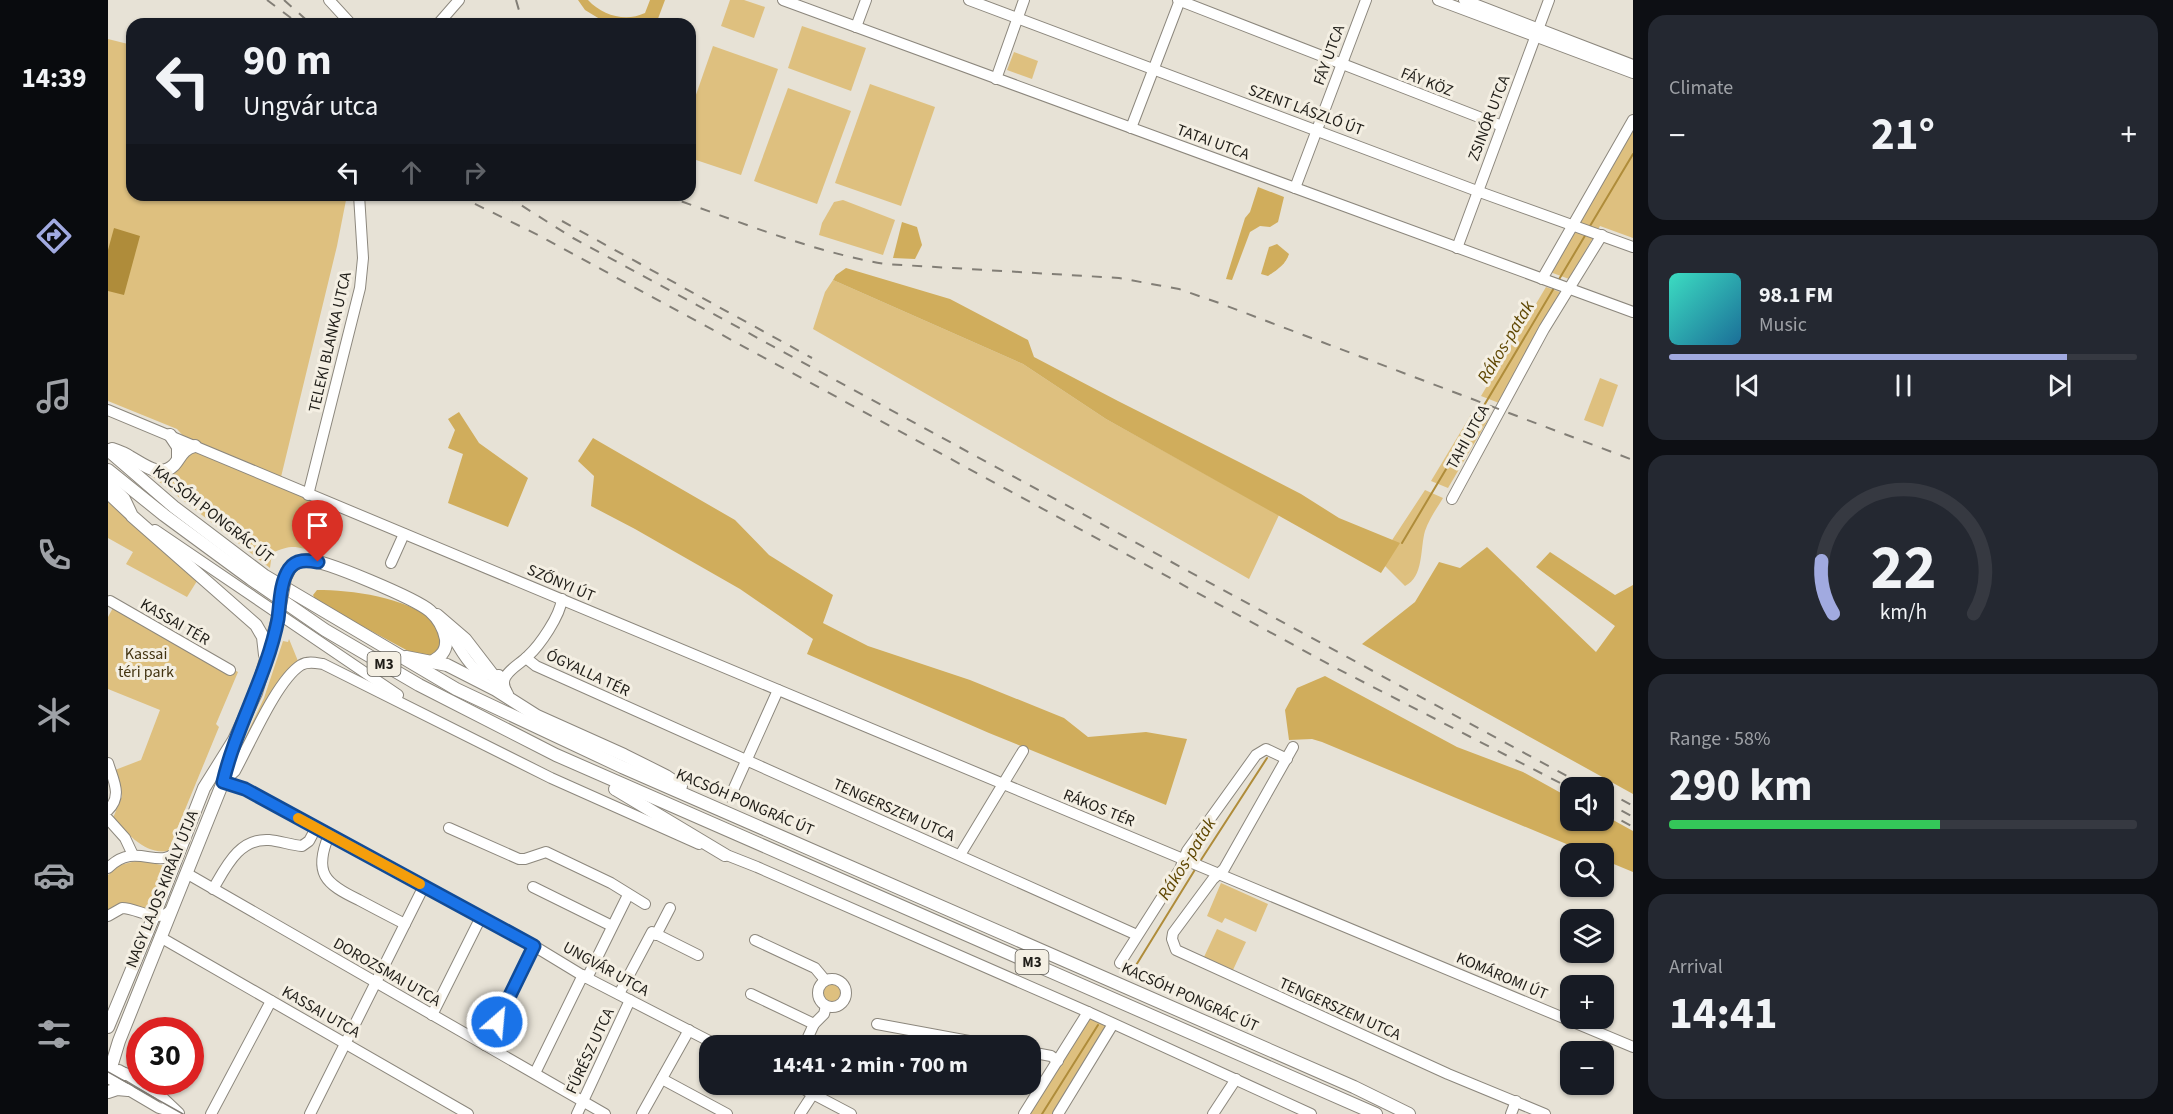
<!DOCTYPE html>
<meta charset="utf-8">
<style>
:root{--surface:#171b24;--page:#242831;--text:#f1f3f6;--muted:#9ea1a6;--line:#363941;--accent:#a1aae0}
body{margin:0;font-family:"Source Sans 3",sans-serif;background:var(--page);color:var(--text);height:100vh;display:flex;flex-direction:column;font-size:22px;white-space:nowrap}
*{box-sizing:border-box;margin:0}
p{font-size:20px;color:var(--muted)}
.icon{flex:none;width:33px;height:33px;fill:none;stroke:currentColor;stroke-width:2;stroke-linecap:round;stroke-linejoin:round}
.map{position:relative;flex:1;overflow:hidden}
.details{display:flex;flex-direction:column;gap:15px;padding:15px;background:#0d0f14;width:540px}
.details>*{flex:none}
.guide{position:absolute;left:18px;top:18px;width:570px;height:183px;border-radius:18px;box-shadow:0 2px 4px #0004;background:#171b24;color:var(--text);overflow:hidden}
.controls{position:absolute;left:1452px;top:777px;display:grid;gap:12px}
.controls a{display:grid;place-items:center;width:54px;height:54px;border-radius:12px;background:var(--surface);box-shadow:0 2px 4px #0004;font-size:30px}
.speed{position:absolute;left:18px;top:1017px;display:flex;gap:12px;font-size:30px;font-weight:700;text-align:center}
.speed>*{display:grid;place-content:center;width:78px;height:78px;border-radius:50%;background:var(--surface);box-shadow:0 2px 4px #0004;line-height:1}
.speed .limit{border:9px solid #d22;background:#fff;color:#111}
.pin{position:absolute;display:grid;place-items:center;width:51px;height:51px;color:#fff;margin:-62px -26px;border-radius:50% 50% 50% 0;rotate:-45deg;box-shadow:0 0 6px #0007}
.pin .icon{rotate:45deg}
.me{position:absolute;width:66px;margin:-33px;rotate:27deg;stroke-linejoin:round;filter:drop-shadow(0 0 4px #0008)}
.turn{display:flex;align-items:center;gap:21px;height:126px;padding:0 18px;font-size:27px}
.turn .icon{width:78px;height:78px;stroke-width:2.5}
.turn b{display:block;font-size:42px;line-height:51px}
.lanes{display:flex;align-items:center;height:57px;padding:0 18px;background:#0003;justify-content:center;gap:30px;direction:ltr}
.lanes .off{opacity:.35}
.big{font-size:45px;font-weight:700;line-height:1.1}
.details .card{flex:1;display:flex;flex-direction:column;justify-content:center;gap:9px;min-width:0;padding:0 21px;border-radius:18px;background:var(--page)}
.details .dial{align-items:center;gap:0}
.dial svg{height:156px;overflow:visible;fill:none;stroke:var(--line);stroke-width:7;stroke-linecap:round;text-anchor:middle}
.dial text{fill:var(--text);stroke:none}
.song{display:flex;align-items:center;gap:18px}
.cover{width:72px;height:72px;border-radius:9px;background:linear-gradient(135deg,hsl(170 70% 55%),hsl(200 70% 35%))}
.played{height:6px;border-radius:3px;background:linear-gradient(90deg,var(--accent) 85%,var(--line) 85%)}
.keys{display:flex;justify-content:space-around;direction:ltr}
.heat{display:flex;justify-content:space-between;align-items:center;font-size:33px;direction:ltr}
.charge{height:9px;border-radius:4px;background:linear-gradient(90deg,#34c759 58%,var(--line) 0)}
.trip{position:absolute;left:591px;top:1035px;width:342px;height:60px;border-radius:18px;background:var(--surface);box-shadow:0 2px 4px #0004;font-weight:700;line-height:60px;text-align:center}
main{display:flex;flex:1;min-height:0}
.tab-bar{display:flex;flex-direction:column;width:108px;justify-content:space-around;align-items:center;background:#090b0e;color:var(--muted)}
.tab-bar .icon{width:42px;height:42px}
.tab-bar .on{color:var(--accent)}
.tab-bar b{font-size:27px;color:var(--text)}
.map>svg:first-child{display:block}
.green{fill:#dec07f}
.forest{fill:#d0ad5c}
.water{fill:#af8c3a}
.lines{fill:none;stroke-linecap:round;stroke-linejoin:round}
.stream{stroke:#af8c3a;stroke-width:2}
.minor-casing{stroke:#8c877d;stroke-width:12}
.major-casing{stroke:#8c877d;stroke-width:14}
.minor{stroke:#fff;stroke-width:10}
.major{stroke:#fff;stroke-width:12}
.tram{stroke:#827e76;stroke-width:1.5}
.rail{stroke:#827e76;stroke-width:2;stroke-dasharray:10 10;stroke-linecap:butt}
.major-bridge-casing{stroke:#8c877d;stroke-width:14;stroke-linecap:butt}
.major-bridge{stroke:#fff;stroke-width:12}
.route-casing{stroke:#114b97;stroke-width:15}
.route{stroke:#1a73e8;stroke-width:10}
.slow{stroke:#f59e0b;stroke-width:10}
.labels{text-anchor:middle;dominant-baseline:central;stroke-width:6;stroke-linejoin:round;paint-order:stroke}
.shield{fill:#f4efe3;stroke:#5f5c55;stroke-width:1.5}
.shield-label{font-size:15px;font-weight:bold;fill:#1f1d18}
.street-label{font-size:16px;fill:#1f1d18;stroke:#f4efe3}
.park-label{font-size:16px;fill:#423310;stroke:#f4efe3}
.water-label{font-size:18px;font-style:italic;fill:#5e4601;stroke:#f4efe3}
</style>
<main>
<nav class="tab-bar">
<b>14:39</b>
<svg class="icon on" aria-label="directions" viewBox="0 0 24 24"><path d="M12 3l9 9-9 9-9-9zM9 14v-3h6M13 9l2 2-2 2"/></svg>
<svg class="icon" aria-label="music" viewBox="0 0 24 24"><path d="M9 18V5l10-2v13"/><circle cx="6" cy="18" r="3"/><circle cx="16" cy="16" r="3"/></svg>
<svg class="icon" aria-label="phone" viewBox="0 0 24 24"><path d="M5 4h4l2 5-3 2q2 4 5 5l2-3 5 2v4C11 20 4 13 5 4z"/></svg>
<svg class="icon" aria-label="climate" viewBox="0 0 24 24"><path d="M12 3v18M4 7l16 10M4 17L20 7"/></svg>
<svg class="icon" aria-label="car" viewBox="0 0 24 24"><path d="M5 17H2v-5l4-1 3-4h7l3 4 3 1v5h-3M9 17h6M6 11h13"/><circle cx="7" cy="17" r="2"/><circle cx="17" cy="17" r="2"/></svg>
<svg class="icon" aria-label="filters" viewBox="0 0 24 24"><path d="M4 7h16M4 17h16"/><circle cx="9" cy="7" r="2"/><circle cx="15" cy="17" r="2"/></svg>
</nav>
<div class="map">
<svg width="1525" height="1114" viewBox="0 0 1525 1114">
<rect width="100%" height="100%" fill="#e7e2d6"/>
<g class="green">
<path d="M622 0H636L657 7 646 38 613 26Z"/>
<path d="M694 26 758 48 743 91 680 68Z"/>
<path d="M0 39 24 45V195H239L229 246 173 477V483L220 506 208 553C189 546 184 544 164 553L162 568 31 466 46 473 88 450 69 429 0 401Z"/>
<path d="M605 46 670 69 633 175 582 158V112Z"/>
<path d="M906 52 930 61 924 79 899 70Z"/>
<path d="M762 84 827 107 793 206 727 183Z"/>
<path d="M680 88 743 111 709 204 646 181Z"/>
<path d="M1525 127V238L1492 226 1461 279 1442 272Z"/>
<path d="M735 200 787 220 775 255 711 235 714 223 726 202Z"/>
<path d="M725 280 915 364 998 419 1171 515 1141 579 705 329 717 292Z"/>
<path d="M1438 287 1452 292 1391 403 1373 396Z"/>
<path d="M1492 378 1510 385 1495 427 1476 420Z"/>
<path d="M1364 413 1380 420 1340 488 1323 481Z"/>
<path d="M1317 490 1335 498C1329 508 1321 519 1317 531 1312 548 1316 577 1297 586L1271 560Z"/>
<path d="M0 498 89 581 79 597 18 564 25 552 0 538Z"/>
<path d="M7 604 63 637 130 672 108 724 111 727 60 851C37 855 19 833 5 818L14 796 7 770 33 760 52 710 0 689V617Z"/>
<path d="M181 639 190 661 173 677 125 763 156 698 175 641 180 642Z"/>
<path d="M32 860 57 866 40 911H0V875L12 865Z"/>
<path d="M1113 883 1160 904 1148 932 1117 918 1114 923 1099 916Z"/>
<path d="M1109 929 1138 942 1125 970 1096 957Z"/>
<circle cx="724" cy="993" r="12"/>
<path d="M986 1011 1003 1018 944 1114H921Z"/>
</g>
<g class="forest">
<path d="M470 0H480C495 16 518 22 537 13L542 0H557L548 24H500L477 10Z"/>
<path d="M1150 187 1176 197 1170 222 1162 227 1152 226 1142 232 1124 280 1118 279 1137 218 1142 212Z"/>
<path d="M794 222 809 227 814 245 807 259 785 258Z"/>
<path d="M1169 244 1181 254C1178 264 1169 270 1160 276L1153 274 1161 247Z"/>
<path d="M738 268 842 299 920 340 926 357 1010 401 1131 462 1193 494 1231 518 1292 543 1273 573 998 419 915 364 725 280 728 275Z"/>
<path d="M351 412 371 443 420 478 400 527 340 503 355 454 340 448 347 430 340 419Z"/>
<path d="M485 438 627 520 661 555 725 595 715 623 760 646 862 680 956 718 980 737 1038 732 1079 739 1058 805 881 733 699 654 705 639 632 589 527 529 483 506 486 476 470 461Z"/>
<path d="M1379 547 1488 652 1507 626 1428 567 1442 552 1507 595 1525 585V794L1254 644 1307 602 1331 562 1352 568Z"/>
<path d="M209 590C243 590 299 597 325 621 329 625 332 632 335 637L328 656 313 658 208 601 205 595Z"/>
<path d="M1217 676 1349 747 1415 772 1462 798V820H1496V815L1525 831V872L1496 860V854L1480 853 1214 742 1204 739 1181 740 1177 710 1189 688Z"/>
</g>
<path class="water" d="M6 228 32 236 16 295 0 291V250Z"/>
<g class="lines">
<g class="stream">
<path d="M1482 226 1525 154"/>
<path d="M1450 281 1478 234"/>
<path d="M1294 543 1446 288"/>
<path d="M1091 863 1159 758"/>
<path d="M1022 975 1088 868"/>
<path d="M934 1114 990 1025"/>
</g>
<g class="minor-casing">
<g id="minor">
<path d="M221 0 243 24"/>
<path d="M675 0 1525 312"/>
<path d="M861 0 1369 191 1525 247"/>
<path d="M1070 0 1394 126"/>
<path d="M1330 0 1525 73"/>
<path d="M1356 0 1525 65"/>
<path d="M330 24 351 0"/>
<path d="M748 27 758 0"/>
<path d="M888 79 916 0"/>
<path d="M1023 128 1072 0"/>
<path d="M1187 188 1258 0"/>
<path d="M1349 248 1441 0"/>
<path d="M1434 279 1525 120"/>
<path d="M0 410 1525 1047"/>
<path d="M0 494 21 514"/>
<path d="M200 495 252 288 255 258 251 195"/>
<path d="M1344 499 1436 329 1494 235"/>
<path d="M47 530 290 695"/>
<path d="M283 563 296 534"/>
<path d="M2 601 122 670"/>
<path d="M337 627C353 645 361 680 391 675"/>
<path d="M418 658 428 666 1029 935"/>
<path d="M400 694C396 688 394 682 398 676 403 668 413 663 420 656 432 645 452 616 454 599"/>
<path d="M1185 747 1116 869 1105 879 1065 933 1064 939 1068 950 1340 1074 1437 1114"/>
<path d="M0 763C5 780 15 796 0 810"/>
<path d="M113 782 137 789 426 946 477 977 611 1046"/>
<path d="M115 782 127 771C142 744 169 680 193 665 200 661 208 663 215 664L443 778 591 844"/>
<path d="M622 797 670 690"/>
<path d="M0 819 17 838 25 855"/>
<path d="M341 828 411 859H417L438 852 503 883 537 904"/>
<path d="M221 835C205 873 217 884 251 900 266 908 281 916 297 924"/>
<path d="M611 852 649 867 980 1012 1203 1114"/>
<path d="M852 855 915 751"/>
<path d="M0 868C29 839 52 874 72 848"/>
<path d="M78 873 497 1114"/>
<path d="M425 887 504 926"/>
<path d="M105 889C118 867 131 838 161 840 172 841 183 845 194 846L201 841 208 828"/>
<path d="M0 916 14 908C30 908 48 924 62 911"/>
<path d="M548 935 562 908"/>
<path d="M52 937 360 1114"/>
<path d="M647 940 707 968 717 980"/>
<path d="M1012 963 1072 869 1079 851 1148 755 1158 749 1179 759"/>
<path d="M479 978 520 895"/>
<circle cx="724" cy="993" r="14"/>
<path d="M511 994 544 932 590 955"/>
<path d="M643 994 706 1024"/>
<path d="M324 1015 373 917"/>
<path d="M769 1024 888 1046"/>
<path d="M377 1045 426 946"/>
<path d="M696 1046 706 1024 716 1014 718 1006"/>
<path d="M922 1052 943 1056 950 1061"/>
<path d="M11 1070 51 1094 71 1113"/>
<path d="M427 1073 475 975"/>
<path d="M0 1078 51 1108 70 1113"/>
<path d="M554 1079 619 1114"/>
<path d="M686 1084 743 1114"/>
<path d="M103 1114 163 1001"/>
<path d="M202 1114 316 886"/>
<path d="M469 1114 522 1000"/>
<path d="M534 1114 581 1030"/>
<path d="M692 1114 705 1094"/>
<path d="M916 1114 980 1012"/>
<path d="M950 1114 1005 1024"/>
<path d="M1105 1114 1128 1079"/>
<path d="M1403 1114 1408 1101"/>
</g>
</g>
<g class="major-casing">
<g id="major">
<path d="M62 435 70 447V457"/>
<path d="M4 449C10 451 16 453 22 457 35 464 52 479 66 465 73 457 74 449 87 446"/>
<path d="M0 450 66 507 157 576 348 689 514 767 1246 1087 1301 1114"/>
<path d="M0 470 56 515 143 579 217 630 311 685 448 755 1268 1114"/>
<path d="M0 483 16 499 24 516 148 625 155 637 157 655"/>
<path d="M182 568C187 563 192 560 199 560 217 560 308 599 322 611 330 618 336 629 338 639 339 650 334 656 325 661"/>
<path d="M329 615 357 639 397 691"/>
<path d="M298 657 339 665 388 690 429 716 516 755 558 776 573 786"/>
<path d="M507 789 617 855"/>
<path d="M0 1027 46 916 96 788 126 740 148 693 169 622"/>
<path d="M0 1069 17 1074"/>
<path d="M0 1077 11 1041 115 782 124 750"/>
<path d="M0 1092 9 1089 20 1090"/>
</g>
</g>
<use href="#minor" class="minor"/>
<use href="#major" class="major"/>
<path class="tram" d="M0 1072 75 1114"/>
<g class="rail">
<path d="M159 0 191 24"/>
<path d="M176 0 203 24"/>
<path d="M408 0 415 24"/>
<path d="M349 195 430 235 1228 668 1462 788"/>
<path d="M397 195 465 238 1481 788"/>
<path d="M555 195C628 220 701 251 777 264L1011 278 1071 289 1111 303 1525 460"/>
<path d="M454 221 704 358"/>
<path d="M1496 790 1525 806"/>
<path d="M1496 801 1525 817"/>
<path d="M1496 811 1525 827"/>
</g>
<g class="major-bridge-casing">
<path id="major-bridge" d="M169 622 177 578 182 568"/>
</g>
<use href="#major-bridge" class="major-bridge"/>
</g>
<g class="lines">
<g class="route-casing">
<path id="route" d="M210 562C199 560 188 559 181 569 172 582 172 604 170 619 159 676 128 726 115 782L137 789 426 946 389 1022"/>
</g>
<use href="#route" class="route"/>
<path class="slow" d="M190 818 312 884"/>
</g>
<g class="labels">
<g class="shield">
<rect x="259.5" y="652" width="33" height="24" rx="4.5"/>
<rect x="907.5" y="950" width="33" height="24" rx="4.5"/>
</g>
<g class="shield-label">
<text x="276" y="664">M3</text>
<text x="924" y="962">M3</text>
</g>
<g class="street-label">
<text transform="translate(1221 55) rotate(-70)">FÁY UTCA</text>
<text transform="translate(1319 82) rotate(21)">FÁY KÖZ</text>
<text transform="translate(1198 110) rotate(20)">SZENT LÁSZLÓ ÚT</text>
<text transform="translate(1381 118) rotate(-69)">ZSINÓR UTCA</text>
<text transform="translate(1105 142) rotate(20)">TATAI UTCA</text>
<text transform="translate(222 342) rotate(-77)">TELEKI BLANKA UTCA</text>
<text transform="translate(1360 437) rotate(-61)">TAHI UTCA</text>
<text transform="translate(105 514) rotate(38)">KACSÓH PONGRÁC ÚT</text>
<text transform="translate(453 583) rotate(23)">SZŐNYI ÚT</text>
<text transform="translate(67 622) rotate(30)">KASSAI TÉR</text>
<text transform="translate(480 673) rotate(25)">ÓGYALLA TÉR</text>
<text transform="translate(637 802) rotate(23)">KACSÓH PONGRÁC ÚT</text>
<text transform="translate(991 808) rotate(22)">RÁKOS TÉR</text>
<text transform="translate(786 810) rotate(24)">TENGERSZEM UTCA</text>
<text transform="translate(54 889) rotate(-68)">NAGY LAJOS KIRÁLY ÚTJA</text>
<text transform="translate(498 969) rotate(29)">UNGVÁR UTCA</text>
<text transform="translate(279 972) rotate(30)">DOROZSMAI UTCA</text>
<text transform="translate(1394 976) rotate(23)">KOMÁROMI ÚT</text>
<text transform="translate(1082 997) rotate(24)">KACSÓH PONGRÁC ÚT</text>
<text transform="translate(1232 1009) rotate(24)">TENGERSZEM UTCA</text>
<text transform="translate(213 1012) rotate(30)">KASSAI UTCA</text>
<text transform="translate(482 1051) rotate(-65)">FŰRÉSZ UTCA</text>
</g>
<g class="park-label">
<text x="38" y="654">Kassai<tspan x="38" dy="18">téri park</tspan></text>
</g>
<g class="water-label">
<text transform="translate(1398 342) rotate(-59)">Rákos-patak</text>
<text transform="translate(1079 859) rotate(-58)">Rákos-patak</text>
</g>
</g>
</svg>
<div class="controls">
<a><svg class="icon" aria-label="sound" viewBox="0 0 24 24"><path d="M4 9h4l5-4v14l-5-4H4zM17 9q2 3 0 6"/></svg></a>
<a><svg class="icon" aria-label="search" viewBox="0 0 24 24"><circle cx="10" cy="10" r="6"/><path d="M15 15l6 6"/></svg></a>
<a><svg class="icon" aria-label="layers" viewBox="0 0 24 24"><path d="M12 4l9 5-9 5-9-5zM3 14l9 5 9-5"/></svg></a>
<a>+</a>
<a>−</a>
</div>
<div class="speed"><div class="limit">30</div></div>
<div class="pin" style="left:210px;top:562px;background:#d93025"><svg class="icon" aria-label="arrive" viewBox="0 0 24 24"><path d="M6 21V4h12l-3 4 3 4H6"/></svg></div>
<svg class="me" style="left:389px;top:1022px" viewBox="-20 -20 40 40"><circle r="17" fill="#1a73e8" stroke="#fff" stroke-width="3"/><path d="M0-11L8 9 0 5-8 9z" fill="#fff"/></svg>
<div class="trip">14:41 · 2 min · 700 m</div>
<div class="guide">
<div class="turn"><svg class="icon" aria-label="left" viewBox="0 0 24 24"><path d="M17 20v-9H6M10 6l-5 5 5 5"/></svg><div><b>90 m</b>Ungvár utca</div></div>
<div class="lanes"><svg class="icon" aria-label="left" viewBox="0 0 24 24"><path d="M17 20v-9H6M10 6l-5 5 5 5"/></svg><svg class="icon off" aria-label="ahead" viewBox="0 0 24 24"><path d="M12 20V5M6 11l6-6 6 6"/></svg><svg class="icon off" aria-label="right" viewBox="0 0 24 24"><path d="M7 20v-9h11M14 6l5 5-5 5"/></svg></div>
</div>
</div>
<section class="details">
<div class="card"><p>Climate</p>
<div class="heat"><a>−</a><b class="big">21°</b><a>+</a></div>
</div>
<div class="card">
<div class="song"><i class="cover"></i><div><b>98.1 FM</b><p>Music</p></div></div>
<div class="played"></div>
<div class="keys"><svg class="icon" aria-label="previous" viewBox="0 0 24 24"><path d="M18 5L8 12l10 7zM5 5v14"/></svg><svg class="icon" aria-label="pause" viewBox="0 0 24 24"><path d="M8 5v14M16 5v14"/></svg><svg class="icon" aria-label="next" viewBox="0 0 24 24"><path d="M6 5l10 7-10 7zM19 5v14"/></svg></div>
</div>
<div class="card dial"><svg viewBox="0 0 100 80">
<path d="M14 69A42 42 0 1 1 86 69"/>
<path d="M14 69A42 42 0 0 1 8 42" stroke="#a1aae0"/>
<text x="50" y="56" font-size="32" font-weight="700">22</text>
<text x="50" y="72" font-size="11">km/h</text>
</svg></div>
<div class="card"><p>Range · 58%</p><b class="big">290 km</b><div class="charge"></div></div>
<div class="card"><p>Arrival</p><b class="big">14:41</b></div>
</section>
</main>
